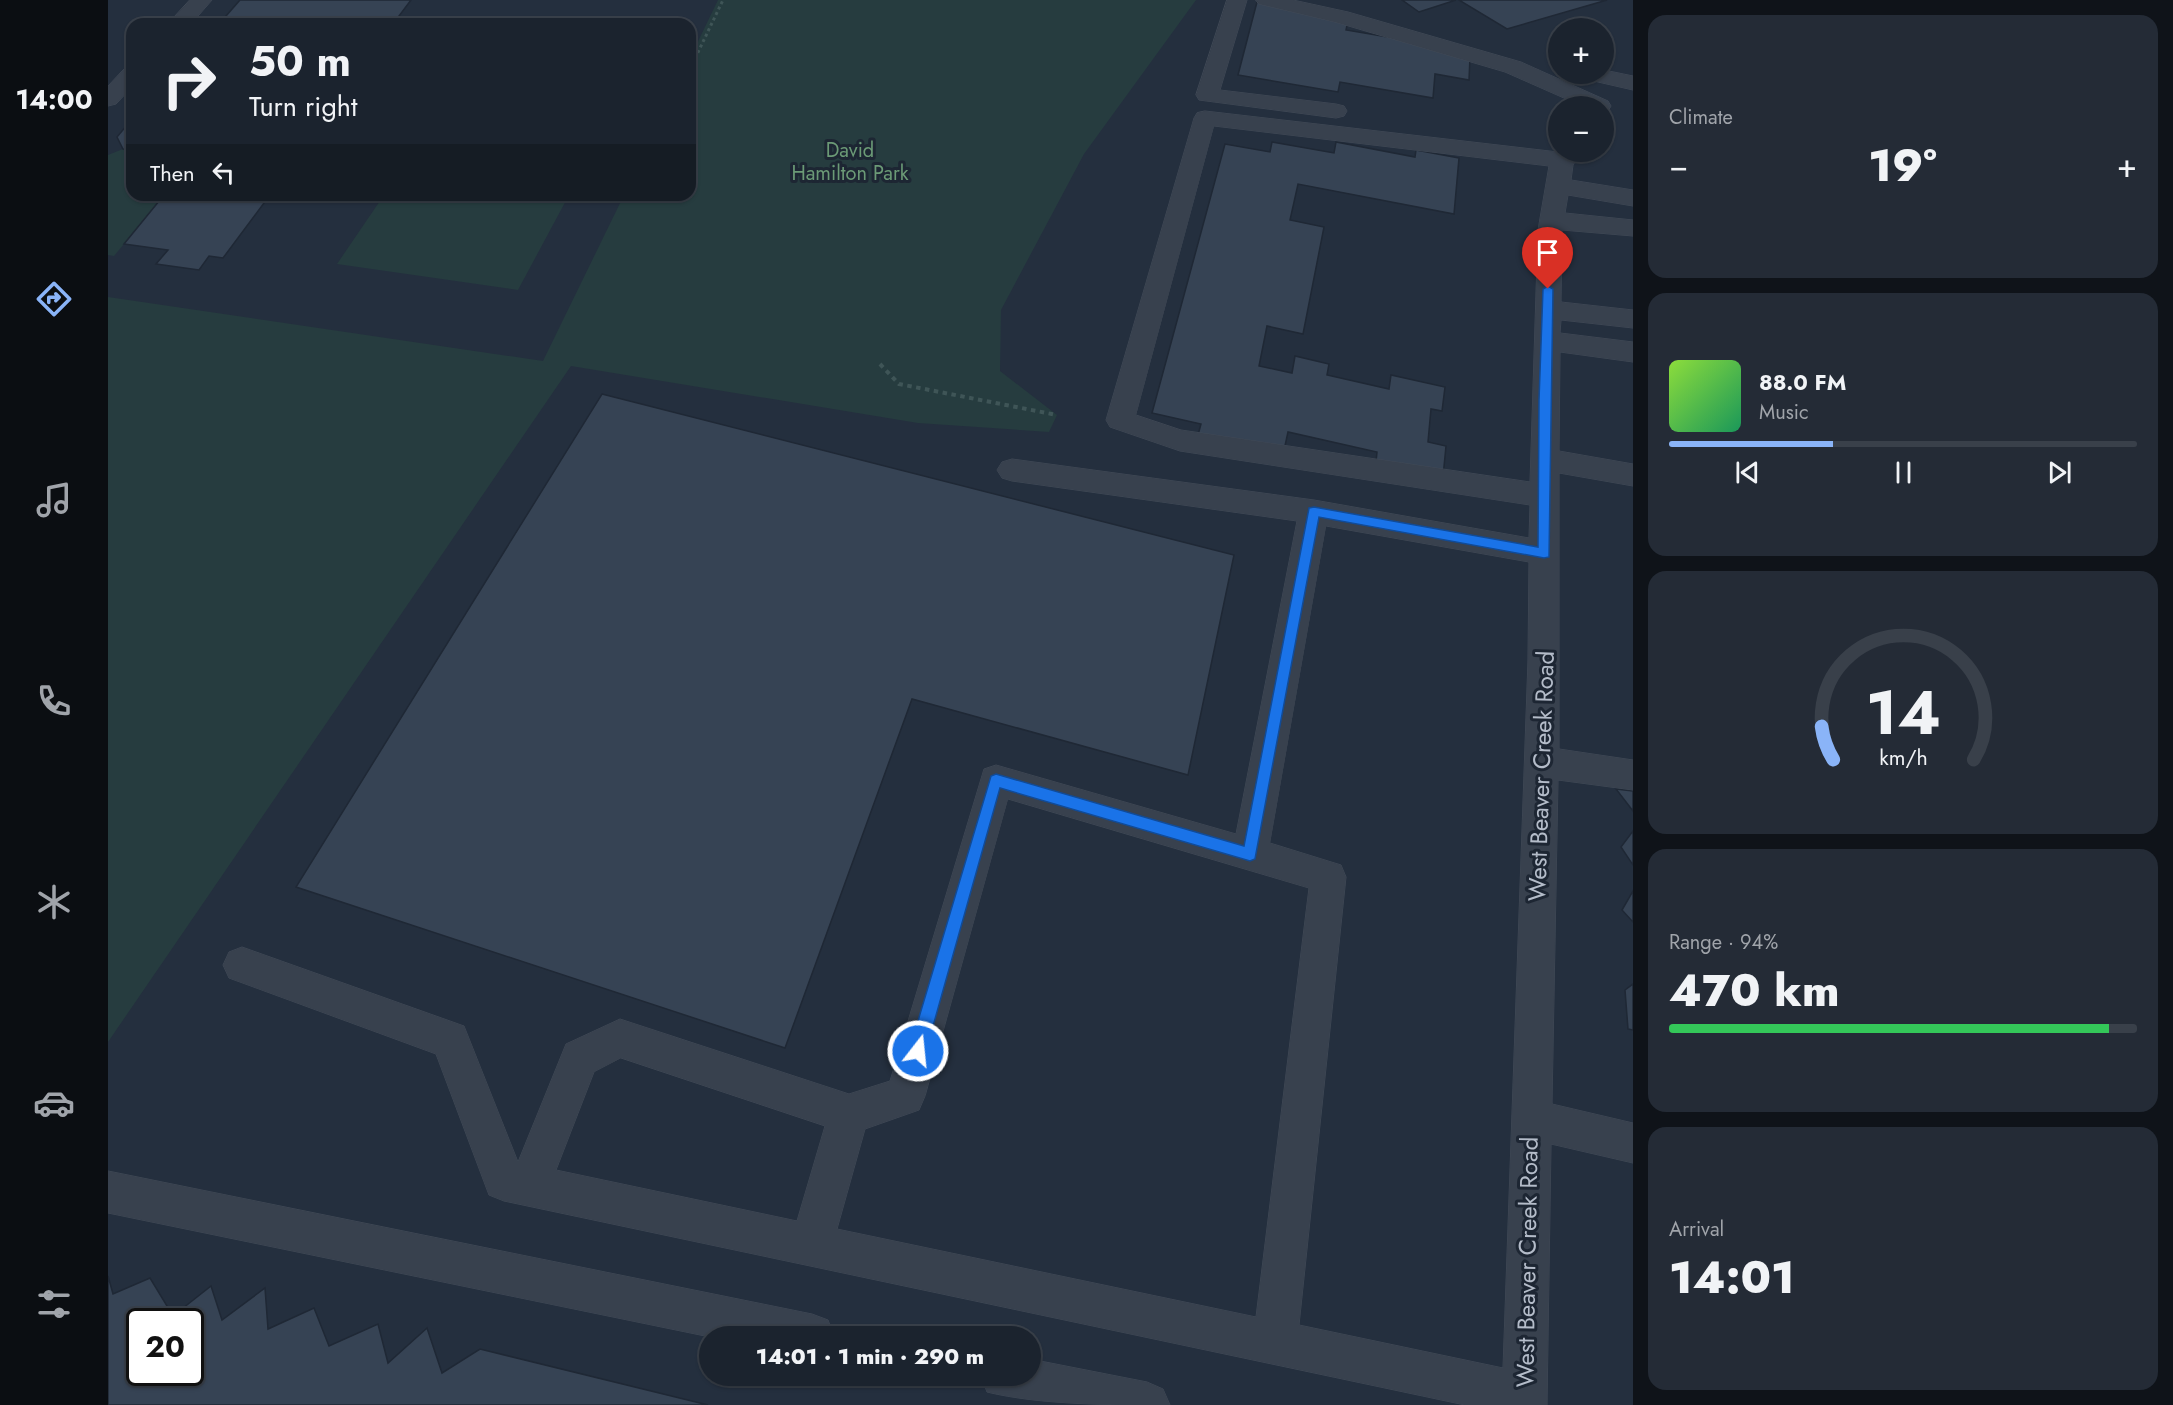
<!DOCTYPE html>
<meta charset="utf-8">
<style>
:root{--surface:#1b232e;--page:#242b36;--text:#f1f3f6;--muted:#a0a4aa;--line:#39404a;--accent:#8ab4f8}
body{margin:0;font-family:Jost,sans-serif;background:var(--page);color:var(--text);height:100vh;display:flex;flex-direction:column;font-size:22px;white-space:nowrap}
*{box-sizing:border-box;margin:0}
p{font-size:20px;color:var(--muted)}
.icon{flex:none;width:33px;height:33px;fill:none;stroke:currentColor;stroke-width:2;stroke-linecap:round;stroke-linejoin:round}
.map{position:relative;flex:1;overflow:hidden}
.panel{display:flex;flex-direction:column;gap:15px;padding:15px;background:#0f1319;width:540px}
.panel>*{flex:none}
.hud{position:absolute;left:18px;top:18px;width:570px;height:183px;border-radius:18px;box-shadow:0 2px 4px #0004,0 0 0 2px var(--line);background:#1b232e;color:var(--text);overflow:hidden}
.tools{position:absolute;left:1440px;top:18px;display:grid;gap:12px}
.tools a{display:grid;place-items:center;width:66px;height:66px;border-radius:50%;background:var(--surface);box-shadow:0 2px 4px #0004,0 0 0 2px var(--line);font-size:30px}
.speed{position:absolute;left:18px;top:1308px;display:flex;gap:12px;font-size:30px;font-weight:700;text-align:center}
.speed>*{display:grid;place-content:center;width:78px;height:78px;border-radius:50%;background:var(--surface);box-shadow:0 2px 4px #0004,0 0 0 2px var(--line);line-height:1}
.speed .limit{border:3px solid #111;border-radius:9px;background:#fff;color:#111}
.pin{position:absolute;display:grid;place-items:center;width:51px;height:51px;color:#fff;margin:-62px -26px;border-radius:50% 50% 50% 0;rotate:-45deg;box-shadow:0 0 6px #0007}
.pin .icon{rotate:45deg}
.me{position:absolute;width:66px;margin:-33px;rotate:16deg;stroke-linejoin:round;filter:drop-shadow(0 0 4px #0008)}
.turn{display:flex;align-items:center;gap:21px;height:126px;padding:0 24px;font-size:27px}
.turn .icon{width:78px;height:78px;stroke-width:2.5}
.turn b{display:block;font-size:42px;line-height:51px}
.then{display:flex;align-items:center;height:57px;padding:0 24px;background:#0003;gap:12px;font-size:22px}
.big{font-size:45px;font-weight:800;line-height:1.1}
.panel .widget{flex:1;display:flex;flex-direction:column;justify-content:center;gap:9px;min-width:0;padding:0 21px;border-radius:18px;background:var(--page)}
.panel .dial{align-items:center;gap:0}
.dial svg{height:156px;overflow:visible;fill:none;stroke:var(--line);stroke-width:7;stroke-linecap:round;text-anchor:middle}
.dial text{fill:var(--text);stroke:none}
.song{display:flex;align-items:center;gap:18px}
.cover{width:72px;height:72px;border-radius:9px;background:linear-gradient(135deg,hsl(90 70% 55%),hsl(150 70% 35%))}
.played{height:6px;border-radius:3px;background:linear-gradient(90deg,var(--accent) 35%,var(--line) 35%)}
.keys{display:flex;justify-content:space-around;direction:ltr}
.heat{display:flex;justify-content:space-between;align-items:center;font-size:33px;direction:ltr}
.charge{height:9px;border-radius:4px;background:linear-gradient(90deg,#34c759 94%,var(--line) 0)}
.trip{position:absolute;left:591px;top:1326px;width:342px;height:60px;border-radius:30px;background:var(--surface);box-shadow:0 2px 4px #0004,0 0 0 2px var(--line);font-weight:800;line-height:60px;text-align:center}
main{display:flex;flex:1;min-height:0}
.menu{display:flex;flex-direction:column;width:108px;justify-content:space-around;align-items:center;background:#0b0e12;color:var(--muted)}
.menu .icon{width:42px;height:42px}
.menu .on{color:var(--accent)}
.menu b{font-size:27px;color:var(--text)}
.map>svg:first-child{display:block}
.green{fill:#263c3f}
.building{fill:#364354;stroke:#1f2835;stroke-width:1.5;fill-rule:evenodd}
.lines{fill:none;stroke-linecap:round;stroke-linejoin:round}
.minor-casing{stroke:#414a57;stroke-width:1}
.path-far1{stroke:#3f5557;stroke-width:3;stroke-dasharray:3 3;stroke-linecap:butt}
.path{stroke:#3f5557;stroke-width:4;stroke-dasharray:4.5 4.5;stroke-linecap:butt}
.minor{fill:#38414e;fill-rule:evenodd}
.route{fill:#1a73e8;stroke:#114b97;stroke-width:1.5}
.labels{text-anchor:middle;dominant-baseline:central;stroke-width:6;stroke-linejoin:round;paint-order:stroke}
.far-park-label{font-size:20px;fill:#6b9a76;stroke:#1d2633}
.street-label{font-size:24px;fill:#b4bcc9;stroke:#1d2633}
</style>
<main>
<nav class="menu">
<b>14:00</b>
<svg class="icon on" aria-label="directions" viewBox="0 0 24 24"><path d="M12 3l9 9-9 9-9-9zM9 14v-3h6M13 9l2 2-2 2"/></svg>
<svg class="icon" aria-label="music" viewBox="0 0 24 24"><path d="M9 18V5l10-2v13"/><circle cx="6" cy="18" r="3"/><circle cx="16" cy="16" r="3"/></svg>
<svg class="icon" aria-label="phone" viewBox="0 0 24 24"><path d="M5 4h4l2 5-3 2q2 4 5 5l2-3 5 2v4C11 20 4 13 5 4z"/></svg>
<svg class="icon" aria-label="climate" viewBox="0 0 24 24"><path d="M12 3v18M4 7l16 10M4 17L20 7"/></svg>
<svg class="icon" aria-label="car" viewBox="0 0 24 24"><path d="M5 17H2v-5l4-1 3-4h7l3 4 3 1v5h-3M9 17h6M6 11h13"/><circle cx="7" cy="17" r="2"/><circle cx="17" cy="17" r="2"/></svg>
<svg class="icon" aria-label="filters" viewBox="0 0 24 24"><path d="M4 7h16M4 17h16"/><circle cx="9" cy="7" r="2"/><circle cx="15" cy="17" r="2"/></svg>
</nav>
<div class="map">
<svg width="1525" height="1405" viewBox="0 0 1525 1405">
<rect width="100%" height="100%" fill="#242f3e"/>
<g class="green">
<path d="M610 0H1088L976 154 893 310 892 371 949 415 941 432 810 423 463 366 0 1042V297L435 361 516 195H582V58Z"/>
<path d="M15 149 24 150V195H56L6 256 0 255V155Z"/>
<path d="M276 195H461L410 290 229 264Z"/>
</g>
<g class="building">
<path d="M132 0H303L285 24H139L140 22 122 20 118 16Z"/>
<path d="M1294 0H1348L1311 12Z"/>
<path d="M1351 0H1499L1399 29Z"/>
<path d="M1149 2 1240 21 1238 30 1327 45 1362 57 1361 80 1327 74 1325 98 1232 82 1230 92 1130 75Z"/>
<path d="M24 119V150L15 149 9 137Z"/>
<path d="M1164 142 1226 153 1228 142 1307 157 1308 150 1351 158 1346 214 1190 184 1182 220 1216 227 1195 334 1159 326 1151 366 1184 373 1187 356 1221 364 1219 375 1281 389 1283 375 1337 387 1334 411 1323 409 1320 442 1338 446 1335 477 1268 462 1269 452 1180 432 1175 455 1090 435 1093 424 1044 413 1117 144 1162 152Z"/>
<path d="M56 195H156L154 198 159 199 115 258 101 256 91 270 48 264 60 250 16 244Z"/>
<path d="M494 394 1126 555 1080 775 804 699 677 1048 188 887Z"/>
<path d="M1508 789 1525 791V811Z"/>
<path d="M1525 831V865L1513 847Z"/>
<path d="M1525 891V922L1514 910Z"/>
<path d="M1525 984V1030L1520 1029 1517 990Z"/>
<path d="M0 1276 5 1294 42 1278 65 1316 103 1286 114 1320 157 1288 160 1329 206 1308 221 1346 270 1324 280 1363 319 1328 334 1373 372 1349 600 1405H0ZM32 1322H82V1372H32Z"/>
</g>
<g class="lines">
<g class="minor-casing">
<g id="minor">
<path d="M82 0H104L83 24H60Z"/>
<path d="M1119 0H1139L1112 90 1228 104 1236 106 1239 111 1236 116 1228 118 1091 100 1088 95Z"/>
<path d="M1148 0H1185L1240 12 1413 62 1500 101 1503 106 1500 111 1496 112V106H1474L1397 72 1227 22 1151 4Z"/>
<path d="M24 67V87L8 104 0 106V86L16 69Z"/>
<path d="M1496 70 1525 76V90L1477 79 1474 74H1496Z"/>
<path d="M1097 111 1450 152H1473L1465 165 1463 180 1525 190V206L1460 195 1457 213 1525 220V236L1454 230 1453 302 1525 310V328L1453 320 1452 333 1525 342V362L1452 352 1451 451 1525 464V486L1451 473V749L1525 760V790L1450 780 1444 1104 1525 1123V1163L1443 1144 1439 1405H1357L396 1201 381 1195 328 1054 121 978 115 965 121 952 134 947 356 1026 410 1162 458 1044 512 1019 741 1094 782 1081 876 769 888 765 1128 834 1189 521 904 481 894 478 889 470 894 462 904 459 1206 500 1421 538 1422 505 1072 451 1002 427 998 420 1086 118 1089 113ZM1106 126 1441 166 1430 230 1422 482 1073 430 1028 415ZM1218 526 1421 562 1420 660 1395 1368 1191 1325 1238 877 1233 865 1162 843ZM900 799 1201 888 1148 1317 729 1229 757 1129 811 1110 817 1096ZM513 1058 717 1126 689 1221 448 1170 486 1072Z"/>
<path d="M0 1171 704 1314 720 1320 726 1336 602 1337 0 1213Z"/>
<path d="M922 1359 1039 1382 1055 1389 1062 1405C1005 1405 932 1405 879 1392L873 1376H922Z"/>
</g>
</g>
<path class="path-far1" d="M582 69 615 0"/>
<path class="path" d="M772 364 791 384 949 415"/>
<use href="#minor" class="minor"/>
</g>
<path class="route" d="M1440 286 1445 289 1441 557 1436 558 1211 517 1147 859 1142 861 892 788 818 1051 815 1056 810 1059 804 1056 801 1051 883 776 888 774 1136 846 1201 508 1206 507 1430 547 1431 400 1435 289Z"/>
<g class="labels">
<g class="far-park-label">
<text x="742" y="150">David<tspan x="742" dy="23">Hamilton Park</tspan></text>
</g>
<g class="street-label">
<text transform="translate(1433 776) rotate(-88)">West Beaver Creek Road</text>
<text transform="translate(1419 1262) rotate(-89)">West Beaver Creek Road</text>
</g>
</g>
</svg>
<div class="tools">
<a>+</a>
<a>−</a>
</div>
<div class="speed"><div class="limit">20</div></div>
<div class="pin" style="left:1440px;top:289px;background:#d93025"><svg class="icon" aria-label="arrive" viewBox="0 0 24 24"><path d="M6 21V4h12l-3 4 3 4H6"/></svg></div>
<svg class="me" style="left:810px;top:1051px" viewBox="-20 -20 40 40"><circle r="17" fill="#1a73e8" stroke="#fff" stroke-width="3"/><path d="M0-11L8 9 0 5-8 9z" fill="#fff"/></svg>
<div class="trip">14:01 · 1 min · 290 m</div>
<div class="hud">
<div class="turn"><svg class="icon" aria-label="right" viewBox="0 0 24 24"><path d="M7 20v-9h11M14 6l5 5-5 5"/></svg><div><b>50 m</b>Turn right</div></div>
<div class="then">Then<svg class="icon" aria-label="left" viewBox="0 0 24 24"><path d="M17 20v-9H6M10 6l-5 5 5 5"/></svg></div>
</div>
</div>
<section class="panel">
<div class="widget"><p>Climate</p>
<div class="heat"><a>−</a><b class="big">19°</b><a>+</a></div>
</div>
<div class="widget">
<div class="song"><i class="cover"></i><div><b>88.0 FM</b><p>Music</p></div></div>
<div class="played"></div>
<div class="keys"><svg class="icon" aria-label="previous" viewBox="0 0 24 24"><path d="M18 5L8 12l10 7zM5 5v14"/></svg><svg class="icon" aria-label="pause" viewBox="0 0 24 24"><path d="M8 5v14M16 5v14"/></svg><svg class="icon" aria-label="next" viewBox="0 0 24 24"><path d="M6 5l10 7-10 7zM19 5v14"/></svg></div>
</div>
<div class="widget dial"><svg viewBox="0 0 100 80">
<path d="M14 69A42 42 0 1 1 86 69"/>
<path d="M14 69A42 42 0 0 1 8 52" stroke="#8ab4f8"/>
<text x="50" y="56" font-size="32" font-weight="700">14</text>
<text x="50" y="72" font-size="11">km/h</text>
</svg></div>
<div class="widget"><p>Range · 94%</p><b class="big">470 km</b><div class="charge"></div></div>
<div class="widget"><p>Arrival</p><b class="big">14:01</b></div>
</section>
</main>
